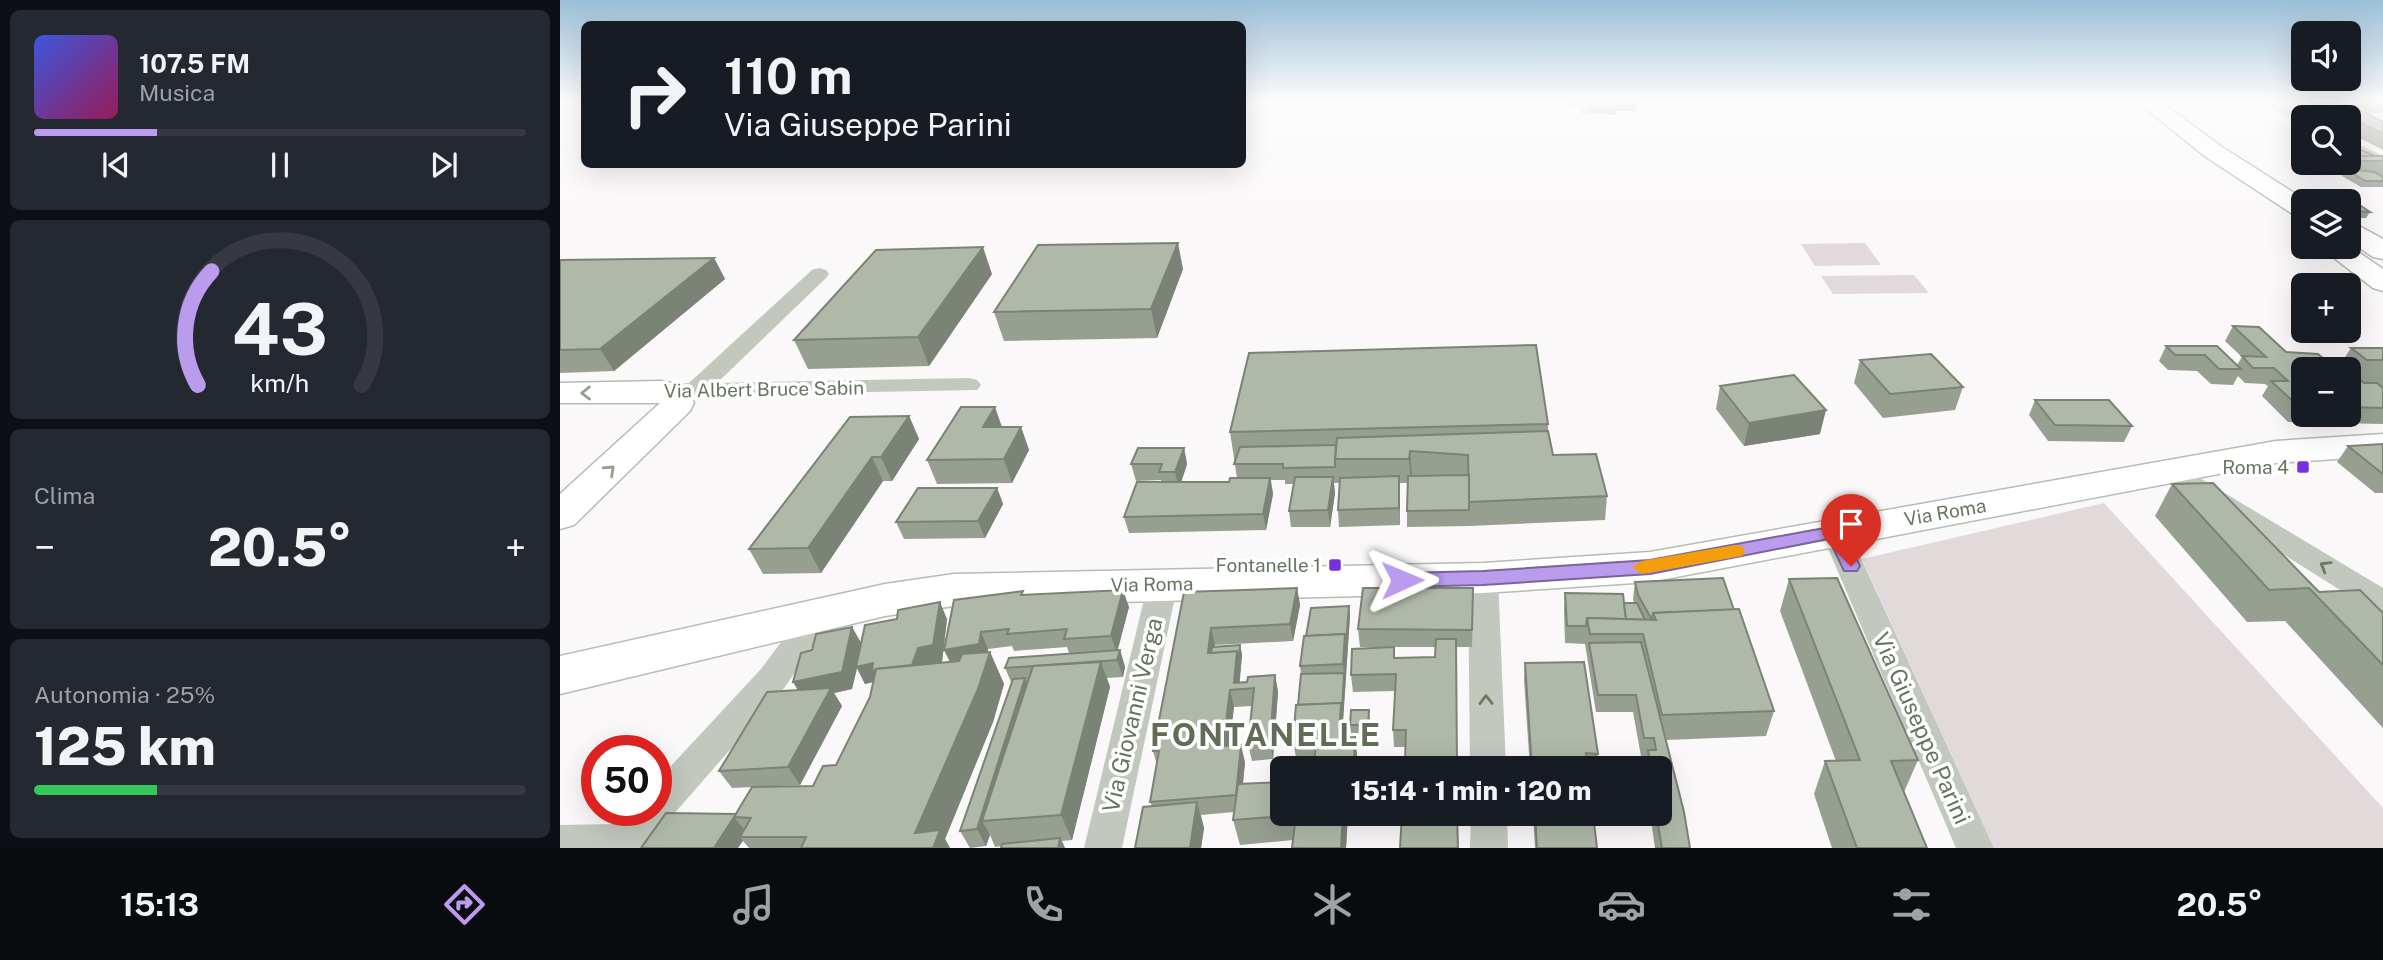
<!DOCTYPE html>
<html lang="it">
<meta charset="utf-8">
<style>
:root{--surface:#171b24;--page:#242831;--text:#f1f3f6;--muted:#9ea1a6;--line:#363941;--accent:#ba9bed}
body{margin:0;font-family:"Public Sans",sans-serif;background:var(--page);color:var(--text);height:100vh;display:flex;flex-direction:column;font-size:26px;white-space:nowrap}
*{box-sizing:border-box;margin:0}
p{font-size:23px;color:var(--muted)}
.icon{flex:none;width:38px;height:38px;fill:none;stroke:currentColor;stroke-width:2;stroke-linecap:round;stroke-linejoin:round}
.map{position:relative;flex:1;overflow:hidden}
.details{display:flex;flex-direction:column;gap:10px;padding:10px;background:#0d0f14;width:560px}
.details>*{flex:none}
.guide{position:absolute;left:21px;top:21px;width:665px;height:147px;border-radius:10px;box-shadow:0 7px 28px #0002;background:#171b24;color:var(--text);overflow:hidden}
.controls{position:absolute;left:1731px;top:21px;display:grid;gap:14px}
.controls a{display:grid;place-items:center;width:70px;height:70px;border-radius:10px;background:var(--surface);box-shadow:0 7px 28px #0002;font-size:35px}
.speed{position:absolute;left:21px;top:735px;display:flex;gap:14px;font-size:35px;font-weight:700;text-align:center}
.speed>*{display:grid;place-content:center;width:91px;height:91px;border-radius:50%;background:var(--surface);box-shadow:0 7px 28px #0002;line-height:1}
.speed .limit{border:10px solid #d22;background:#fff;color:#111}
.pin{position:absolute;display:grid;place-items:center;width:60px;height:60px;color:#fff;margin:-72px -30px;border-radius:50% 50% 50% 0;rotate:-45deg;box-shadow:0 0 7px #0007}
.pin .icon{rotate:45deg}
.me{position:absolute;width:77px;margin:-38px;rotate:89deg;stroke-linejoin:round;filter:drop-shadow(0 0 5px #0008)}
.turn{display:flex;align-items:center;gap:24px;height:147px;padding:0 28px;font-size:32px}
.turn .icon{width:91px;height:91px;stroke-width:2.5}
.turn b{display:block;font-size:49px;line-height:60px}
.big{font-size:52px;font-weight:800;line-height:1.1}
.details .widget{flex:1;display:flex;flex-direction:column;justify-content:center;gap:10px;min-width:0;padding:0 24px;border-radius:10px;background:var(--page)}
.details .dial{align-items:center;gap:0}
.dial svg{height:182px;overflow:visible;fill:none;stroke:var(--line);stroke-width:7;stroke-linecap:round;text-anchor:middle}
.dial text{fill:var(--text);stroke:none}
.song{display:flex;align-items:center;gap:21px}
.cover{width:84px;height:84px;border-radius:10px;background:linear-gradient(135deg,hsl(230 70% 55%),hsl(330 70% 35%))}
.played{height:7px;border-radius:4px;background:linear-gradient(90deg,var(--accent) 25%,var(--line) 25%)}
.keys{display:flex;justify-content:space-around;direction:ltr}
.heat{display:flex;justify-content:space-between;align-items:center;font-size:38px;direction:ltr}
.charge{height:10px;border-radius:5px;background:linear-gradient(90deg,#34c759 25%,var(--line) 0)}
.trip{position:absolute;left:710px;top:756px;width:402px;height:70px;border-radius:10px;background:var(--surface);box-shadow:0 7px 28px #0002;font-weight:800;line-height:70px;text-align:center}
.dock{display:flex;height:112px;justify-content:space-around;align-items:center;background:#090b0e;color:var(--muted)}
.dock .icon{width:49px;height:49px}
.dock .on{color:var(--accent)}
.dock b{font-size:32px;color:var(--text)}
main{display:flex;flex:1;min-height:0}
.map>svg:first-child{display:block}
.green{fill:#e1d9da}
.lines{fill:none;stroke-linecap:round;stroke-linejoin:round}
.secondary-casing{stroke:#b5bdb1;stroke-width:3}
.minor{fill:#c2c8be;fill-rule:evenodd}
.secondary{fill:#fff;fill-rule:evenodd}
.wall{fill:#979f91}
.shaded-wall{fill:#7b8276}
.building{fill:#b0b9a9;stroke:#7b8276;stroke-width:2}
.oneway{stroke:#949f8d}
.oneway2{stroke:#6b7a61}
.route{fill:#ba9bed;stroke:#79659a;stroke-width:2}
.slow{fill:#f59e0b}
.poi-dot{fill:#772fe2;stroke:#fff;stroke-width:2.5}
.labels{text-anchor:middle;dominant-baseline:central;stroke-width:7;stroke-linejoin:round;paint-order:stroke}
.street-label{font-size:19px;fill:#66765c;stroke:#fff}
.poi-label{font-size:19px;fill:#66765c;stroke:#fff;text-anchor:end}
.near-street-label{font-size:23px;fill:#66765c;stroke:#fff}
.near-district-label{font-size:32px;font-weight:bold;letter-spacing:2px;fill:#606d57;stroke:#fff}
</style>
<main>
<section class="details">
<div class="widget">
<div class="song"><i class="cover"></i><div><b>107.5 FM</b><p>Musica</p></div></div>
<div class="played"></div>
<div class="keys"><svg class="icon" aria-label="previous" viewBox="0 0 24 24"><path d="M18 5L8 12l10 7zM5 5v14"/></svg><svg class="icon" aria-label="pause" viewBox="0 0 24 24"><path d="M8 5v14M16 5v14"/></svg><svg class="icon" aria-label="next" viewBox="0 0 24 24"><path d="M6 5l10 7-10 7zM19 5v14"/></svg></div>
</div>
<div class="widget dial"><svg viewBox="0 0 100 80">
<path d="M14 69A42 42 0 1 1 86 69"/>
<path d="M14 69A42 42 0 0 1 20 19" stroke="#ba9bed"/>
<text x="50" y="56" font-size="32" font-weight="700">43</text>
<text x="50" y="72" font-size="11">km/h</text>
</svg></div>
<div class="widget"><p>Clima</p>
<div class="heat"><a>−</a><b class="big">20.5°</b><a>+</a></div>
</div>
<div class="widget"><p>Autonomia · 25%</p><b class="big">125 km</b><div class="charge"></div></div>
</section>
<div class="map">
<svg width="1823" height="848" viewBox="0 0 1823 848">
<rect width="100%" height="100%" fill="#faf8f9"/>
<g class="green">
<path d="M1305 243 1321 265 1255 266 1241 244Z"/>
<path d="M1354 275 1369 293 1273 294 1261 276Z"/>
<path d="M1544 503 1823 808V848H1434L1302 559Z"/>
</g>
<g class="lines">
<g class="secondary-casing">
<g id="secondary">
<path d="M1575 100H1598L1662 147 1747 201H1743V218L1734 215 1646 157Z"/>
<path d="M1788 220 1823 239V259L1813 257 1788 240Z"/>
<path d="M1788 245 1823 269V291L1813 288 1760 247Z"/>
<path d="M101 381 125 386 134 403 130 411 14 525 0 529V494L100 403H0V383Z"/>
<path d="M1823 434V456L1716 463 1090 582 923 593 394 606 325 616 0 694V656L325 584 394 574 923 563 1090 552 1716 441Z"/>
</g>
</g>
<g class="minor">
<path d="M1021 100H1035L1031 114H1021Z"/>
<path d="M1699 100H1717L1748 117H1743V124L1738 123Z"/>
<path d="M1788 139 1823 156V167L1788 150Z"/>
<path d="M259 268 266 270 269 274 266 278 157 383 409 378 417 380 421 385 417 390 93 396 89 391 93 386 129 383 252 270Z"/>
<path d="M1609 463 1618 465 1823 588V613L1812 610 1600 477 1596 471 1600 465Z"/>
<path d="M1275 522 1285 525 1289 532 1434 848H1396L1261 532 1265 525Z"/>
<path d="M923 567 933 570 938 578 946 768H910L908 578 913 570Z"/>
<path d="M603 572 613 575 618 583 562 848H524L588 583 593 575Z"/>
<path d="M258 603 269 607 273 615 225 687 84 848H0V825L56 824 70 810H96V782L201 669 247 607Z"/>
<path d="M911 814H947L948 848H910Z"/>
</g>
<use href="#secondary" class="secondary"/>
</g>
<g class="wall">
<path d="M1009 100H1022V106H1011Z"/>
<path d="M1034 100H1066V101H1076V111H1057L1056 115 1031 113 1029 108V103L1042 101Z"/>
<path d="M1747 100H1823V113H1811L1798 107H1794L1823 122V150L1788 132V117H1761L1759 116 1764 107H1756L1747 102Z"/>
<path d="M1788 149 1815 156H1823V176L1817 174 1823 177V187H1801L1782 176 1783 174H1779L1768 167H1748L1741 163 1743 160V163H1788Z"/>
<path d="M1788 204 1810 212 1806 218H1791L1788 216Z"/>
<path d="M154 258 165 279 54 371 0 373V260Z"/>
<path d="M623 269 597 338 444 341 434 312Z"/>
<path d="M432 274 369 366 248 369 234 340Z"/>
<path d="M1673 326 1743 369V415H1788V369H1777L1791 348H1823V424L1728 422 1702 396 1708 386 1705 384 1685 383 1678 376 1673 385 1651 384 1637 371 1608 370 1599 361 1606 346H1657L1677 365 1682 357 1665 341Z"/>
<path d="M1300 360 1403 387 1395 410 1323 418 1294 383Z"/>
<path d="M1160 386 1260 434 1184 446 1156 409Z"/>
<path d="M1475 400 1572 426 1564 442 1488 441 1469 415Z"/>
<path d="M349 416 359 439 332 481H323L261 573 203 574 189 549Z"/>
<path d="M988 424V431L993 455 1047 496 1045 520 909 526 847 527V511L848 483H839L840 525 779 527 778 510 780 483H774L775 493 770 527H731L729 511 734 484H725V480H711L713 494 706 530 569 533 564 517 601 482V480L576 481 571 464 624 448 627 464 621 482H669L677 478 670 432Z"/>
<path d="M442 427H461L469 450 452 483 377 484 367 460Z"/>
<path d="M1823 444V493H1815L1777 462 1788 446Z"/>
<path d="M1612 484 1759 592 1823 613V728L1725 621 1687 622 1595 516Z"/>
<path d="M437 488 443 504 425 538 344 539 336 522Z"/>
<path d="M1229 579 1358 760 1344 792 1367 848H1272L1254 794 1265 761H1276L1220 611Z"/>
<path d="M1075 582 1174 610 1214 711 1206 736 1106 740 1130 848H1095L1092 827 1094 818 1093 814H1101V768H1085L1087 756H1081L1073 712H1036L1025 644 1005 643 1004 610 1005 593 1064 603H1074L1073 599Z"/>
<path d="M737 588 740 605 733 641 655 645V647L682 654 679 682H687L715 675 718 692 713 759 692 761 688 744 692 706 674 707 669 746 685 762 683 784 723 814H788L786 848 733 840 680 845 673 820 674 812 641 815 644 828 641 848H575L592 806 590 802 597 765 593 751 624 592Z"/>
<path d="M464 595 569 607 557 650H560L565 667 563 677 547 678 550 687 512 840 502 841 505 848H441V846L435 847 430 835 426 846 410 848 400 831 452 684 445 668 509 653 507 647 454 651 452 646 428 649V652H430L444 684 433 722 385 839 390 848H189L183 841 81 848 253 786 276 765 310 697 313 682 305 684 297 668 292 689 274 693 282 706 240 785 172 788 159 771 238 690 301 642 387 619 382 662 375 663 390 662 384 650Z"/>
<path d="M913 605 912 647H896L897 768 845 761V747H834L833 730 835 691 793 692 791 675 834 647 835 658 875 657 876 647H800L798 629Z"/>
<path d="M789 606 790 615 782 738 797 754V768H754L755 756 736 758 733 740 738 705 741 674 740 666 746 636Z"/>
<path d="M965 663 1038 754 1036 768H970L964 680Z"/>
<path d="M809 710 810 719 809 733H791L790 725Z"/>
<path d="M973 814H1033L1037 848H975Z"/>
</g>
<g class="shaded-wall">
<path d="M618 243 623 269 597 338 591 309Z"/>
<path d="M423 247 432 274 369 366 358 337Z"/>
<path d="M154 258 165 279 54 371 40 349Z"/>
<path d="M435 407 443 430 423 427Z"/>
<path d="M1266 410 1260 434 1184 446 1189 423Z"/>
<path d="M349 416 359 439 332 481 321 457Z"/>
<path d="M461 427 469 450 452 483 444 459Z"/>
<path d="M624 448 627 464 619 489 615 472Z"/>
<path d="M850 451 852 475 851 483 849 459Z"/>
<path d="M312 457 323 481 261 573 248 548Z"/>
<path d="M839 476 840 492V525L839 508Z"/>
<path d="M773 477 775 493 770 527 768 510Z"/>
<path d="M710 478 713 494 706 530 703 514Z"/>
<path d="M437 488 443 504 425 538 418 521Z"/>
<path d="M737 588 740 605 733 641 730 624Z"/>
<path d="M563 590 569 607 557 653 551 636Z"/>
<path d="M380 602 387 619 382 662 366 665 350 671 358 648Z"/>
<path d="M789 606 790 615 783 720 782 712 784 673 783 664Z"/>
<path d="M292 627 317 670V681L305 684 297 668 292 689 274 693 282 706 240 785 228 767 243 699 233 682Z"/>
<path d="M651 628 655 645 653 661 648 653Z"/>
<path d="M421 632 428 649 426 661 393 667 384 650Z"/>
<path d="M680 645 682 654 681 668 679 659Z"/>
<path d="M560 650 565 667 563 677 557 660Z"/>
<path d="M677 651 681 668 679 689 674 683Z"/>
<path d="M430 652 444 684 433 722 385 839 390 848H364L355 833Z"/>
<path d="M541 662 550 687 512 840 501 815Z"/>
<path d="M715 675 718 692 713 759 710 742Z"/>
<path d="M465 678 472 695 422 821 430 835 426 846 417 829Z"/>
<path d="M670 690 674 707 667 763 663 746Z"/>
<path d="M781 703 783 720 781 755 779 738Z"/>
<path d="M795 737 797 754V768H795L794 759Z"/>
<path d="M681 745 685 762 680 812 676 795Z"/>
<path d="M637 802 644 828 641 848H630Z"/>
<path d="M783 814H788L786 848H781Z"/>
<path d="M174 817 187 833 180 837 183 841 178 848H154Z"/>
<path d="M500 838 505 848H498Z"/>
</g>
<g class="building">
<path d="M1045 101H1076L1077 105H1056L1057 109 1031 107 1029 103Z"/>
<path d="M1765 105H1791L1823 122V134Z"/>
<path d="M1788 149H1799L1815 156H1788Z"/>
<rect x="1788" y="156" width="35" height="5"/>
<path d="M1786 169 1814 172 1823 177V181H1805Z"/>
<path d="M1788 204H1798L1810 212 1795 211 1788 207Z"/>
<path d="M618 243 591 309 434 312 478 245Z"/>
<path d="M423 247 358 337 234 340 316 250Z"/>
<path d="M154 258 40 349 0 350V260Z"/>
<path d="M1673 326 1699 327 1726 352 1758 354 1776 369H1743V406H1738L1711 381H1728L1714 368H1693L1682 356 1706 357Z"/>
<path d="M976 345 988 424 670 432 689 353Z"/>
<path d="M1606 346H1657L1681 369H1659L1645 355H1615Z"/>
<path d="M1791 348H1823V360H1807Z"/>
<path d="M1371 354 1403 387 1330 394 1300 360Z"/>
<path d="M1788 373H1793L1804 383H1817L1823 388V408L1788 407Z"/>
<path d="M1234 375 1266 410 1189 423 1160 386Z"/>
<path d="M1475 400H1549L1572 426 1495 425Z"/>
<path d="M401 407H435L423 427H461L444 459 367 460Z"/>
<path d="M349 416 321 457H312L248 548 189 549 290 417Z"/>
<path d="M988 431 993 455 1036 454 1047 496 909 502 908 455 850 451 849 459H775L777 438Z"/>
<path d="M1823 444V474L1788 446Z"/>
<path d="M776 445 775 459V467L723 468V464H674L680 447Z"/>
<path d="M578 448H624L615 472H599L602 464H571Z"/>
<path d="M909 475V510L847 511 848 476Z"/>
<path d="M839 476V508L778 510 780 478Z"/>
<path d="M735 477H773L768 510 729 511Z"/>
<path d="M670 478H710L703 514 564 517 577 482H669Z"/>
<path d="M1653 483 1759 592 1800 590 1823 613V665L1749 588 1709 590 1612 484Z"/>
<path d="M358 488H437L418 521 336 522Z"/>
<path d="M1163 578 1174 610 1093 613 1092 620 1078 595 1075 582Z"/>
<path d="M1277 578 1358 760 1331 761 1367 848H1297L1265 761 1300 760 1229 579Z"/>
<path d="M737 588 730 624 651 628 648 653 677 651 674 683 687 682 688 677 715 675 710 742 688 744 694 688 670 690 663 746 681 745 676 795 590 802 599 751H593L624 592Z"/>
<path d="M803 588H913L912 630 798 629Z"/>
<path d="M563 590 551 636 504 639 507 629 447 634 449 629 421 632 419 644 384 650 394 600 463 591 461 595Z"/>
<path d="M1005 593 1063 594 1066 619 1027 618 1026 626H1007Z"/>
<path d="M380 602 373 645 358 648 352 665 316 669V670L312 671 313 663 296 667 305 625 337 619 338 610Z"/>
<path d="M1064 603H1077L1085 620 1066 619Z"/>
<path d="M789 606 786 643 785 634 746 636 751 608Z"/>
<path d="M1179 609 1214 711 1102 715 1083 634H1030L1027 618 1096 620 1093 613Z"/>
<path d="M292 627 282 672 233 682 241 653 252 650 256 634Z"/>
<path d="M785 634 783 664 740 666 744 636Z"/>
<path d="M876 639H896L897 768H829L830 761H845L846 730H833L836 674 791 675 792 649 834 647V658L875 657Z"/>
<path d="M1081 642 1124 812 1130 848H1095H1102L1096 814H1101V768H1091L1088 750H1096L1094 738H1084L1076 695H1038L1029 643Z"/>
<path d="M680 645 679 659 677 651 651 653 652 647Z"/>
<path d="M560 650 557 660 445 668 449 658Z"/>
<path d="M430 652 418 689 355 833 380 830 373 848H241L246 837H180L191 818 174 817 192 787 253 786 263 766 276 765 310 697 316 669 399 661 402 654Z"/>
<path d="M541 662 501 815 422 821 473 666Z"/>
<path d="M1024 662 1038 754 1026 753 1028 768H972L965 663Z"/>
<path d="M784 673 782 712 781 703 738 705 741 674Z"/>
<path d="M465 678 417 829 400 831 453 679Z"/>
<path d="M271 688 228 767 159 771 207 692Z"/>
<path d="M781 703 779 738 795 737 794 759 786 760 785 768H754L756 739 733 740 736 705Z"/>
<path d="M791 710H809L808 725H790Z"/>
<path d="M723 782V814H783L781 848H732L736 815 673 820 678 784Z"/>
<path d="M637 802 630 848H575L583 807Z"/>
<path d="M106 813 176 814 154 848H81Z"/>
<path d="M842 814H897L898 848H840Z"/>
<path d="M975 814H1033L1037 848H977Z"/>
<path d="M500 838 498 848H441L442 844Z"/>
</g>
<defs><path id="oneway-chevron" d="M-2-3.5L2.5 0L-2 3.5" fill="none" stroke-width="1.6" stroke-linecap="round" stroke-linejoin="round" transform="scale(1.75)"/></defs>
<g class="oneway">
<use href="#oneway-chevron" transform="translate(26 393) rotate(179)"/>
<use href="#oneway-chevron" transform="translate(50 470) rotate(-43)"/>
</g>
<g class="oneway2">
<use href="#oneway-chevron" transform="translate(1765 566) rotate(-149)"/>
<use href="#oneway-chevron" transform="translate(926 700) rotate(-91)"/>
</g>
<linearGradient id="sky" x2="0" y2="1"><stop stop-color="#9abed7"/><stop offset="0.46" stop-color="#fdfcfc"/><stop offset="1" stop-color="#fdfcfc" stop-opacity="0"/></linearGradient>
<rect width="1823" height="219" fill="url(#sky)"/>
<path class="route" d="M1275 526 1282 527 1300 566 1297 571H1284L1269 539 1090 574 923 585 842 587 833 580 842 573 923 571 1090 560Z"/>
<path class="slow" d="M1175 545 1182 546 1185 551 1182 556 1082 574 1072 567 1082 561Z"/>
<g class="poi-dot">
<rect x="1736" y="460" width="14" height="14" rx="3.5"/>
<rect x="768" y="558" width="14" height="14" rx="3.5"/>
</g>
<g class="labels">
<g class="street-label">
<text transform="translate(204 389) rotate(-1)">Via Albert Bruce Sabin</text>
<text transform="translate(1385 512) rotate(-10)">Via Roma</text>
<text transform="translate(592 584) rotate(-1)">Via Roma</text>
</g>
<g class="poi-label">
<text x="1729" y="467">Roma 4</text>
<text x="761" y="565">Fontanelle 1</text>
</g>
<g class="near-street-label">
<text transform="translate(572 715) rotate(-77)">Via Giovanni Verga</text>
<text transform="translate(1362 728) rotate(66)">Via Giuseppe Parini</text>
</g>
<g class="near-district-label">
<text x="706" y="734">FONTANELLE</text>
</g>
</g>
</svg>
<div class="controls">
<a><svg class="icon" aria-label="sound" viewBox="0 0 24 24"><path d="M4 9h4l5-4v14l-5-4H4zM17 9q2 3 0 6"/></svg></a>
<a><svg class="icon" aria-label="search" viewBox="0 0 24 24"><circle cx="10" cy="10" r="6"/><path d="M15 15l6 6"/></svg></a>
<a><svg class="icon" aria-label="layers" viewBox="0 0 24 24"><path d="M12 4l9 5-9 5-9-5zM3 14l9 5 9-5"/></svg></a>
<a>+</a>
<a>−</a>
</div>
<div class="speed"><div class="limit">50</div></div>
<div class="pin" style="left:1291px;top:566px;background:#d93025"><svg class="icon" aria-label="arrive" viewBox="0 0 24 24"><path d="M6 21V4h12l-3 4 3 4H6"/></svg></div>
<svg class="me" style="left:842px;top:580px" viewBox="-20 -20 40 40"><path d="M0-17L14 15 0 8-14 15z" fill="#ba9bed" stroke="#fff" stroke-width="4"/></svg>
<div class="trip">15:14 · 1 min · 120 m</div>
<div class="guide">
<div class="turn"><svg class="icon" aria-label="right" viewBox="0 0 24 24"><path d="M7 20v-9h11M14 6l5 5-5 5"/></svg><div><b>110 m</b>Via Giuseppe Parini</div></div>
</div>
</div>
</main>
<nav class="dock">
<b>15:13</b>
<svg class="icon on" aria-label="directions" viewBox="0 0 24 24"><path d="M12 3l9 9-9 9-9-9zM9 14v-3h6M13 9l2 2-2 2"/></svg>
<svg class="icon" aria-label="music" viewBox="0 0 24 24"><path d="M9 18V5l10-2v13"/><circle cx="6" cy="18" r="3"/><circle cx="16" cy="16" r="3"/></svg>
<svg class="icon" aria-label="phone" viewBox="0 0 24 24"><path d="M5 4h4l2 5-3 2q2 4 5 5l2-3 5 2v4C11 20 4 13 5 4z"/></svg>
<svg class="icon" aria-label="climate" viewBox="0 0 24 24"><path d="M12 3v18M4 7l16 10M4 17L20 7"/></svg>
<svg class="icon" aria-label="car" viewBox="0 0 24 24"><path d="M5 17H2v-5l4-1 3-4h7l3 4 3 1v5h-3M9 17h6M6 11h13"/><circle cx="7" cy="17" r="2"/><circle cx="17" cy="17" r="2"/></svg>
<svg class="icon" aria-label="filters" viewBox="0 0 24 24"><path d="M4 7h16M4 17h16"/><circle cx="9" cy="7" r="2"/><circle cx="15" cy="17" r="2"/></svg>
<b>20.5°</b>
</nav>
